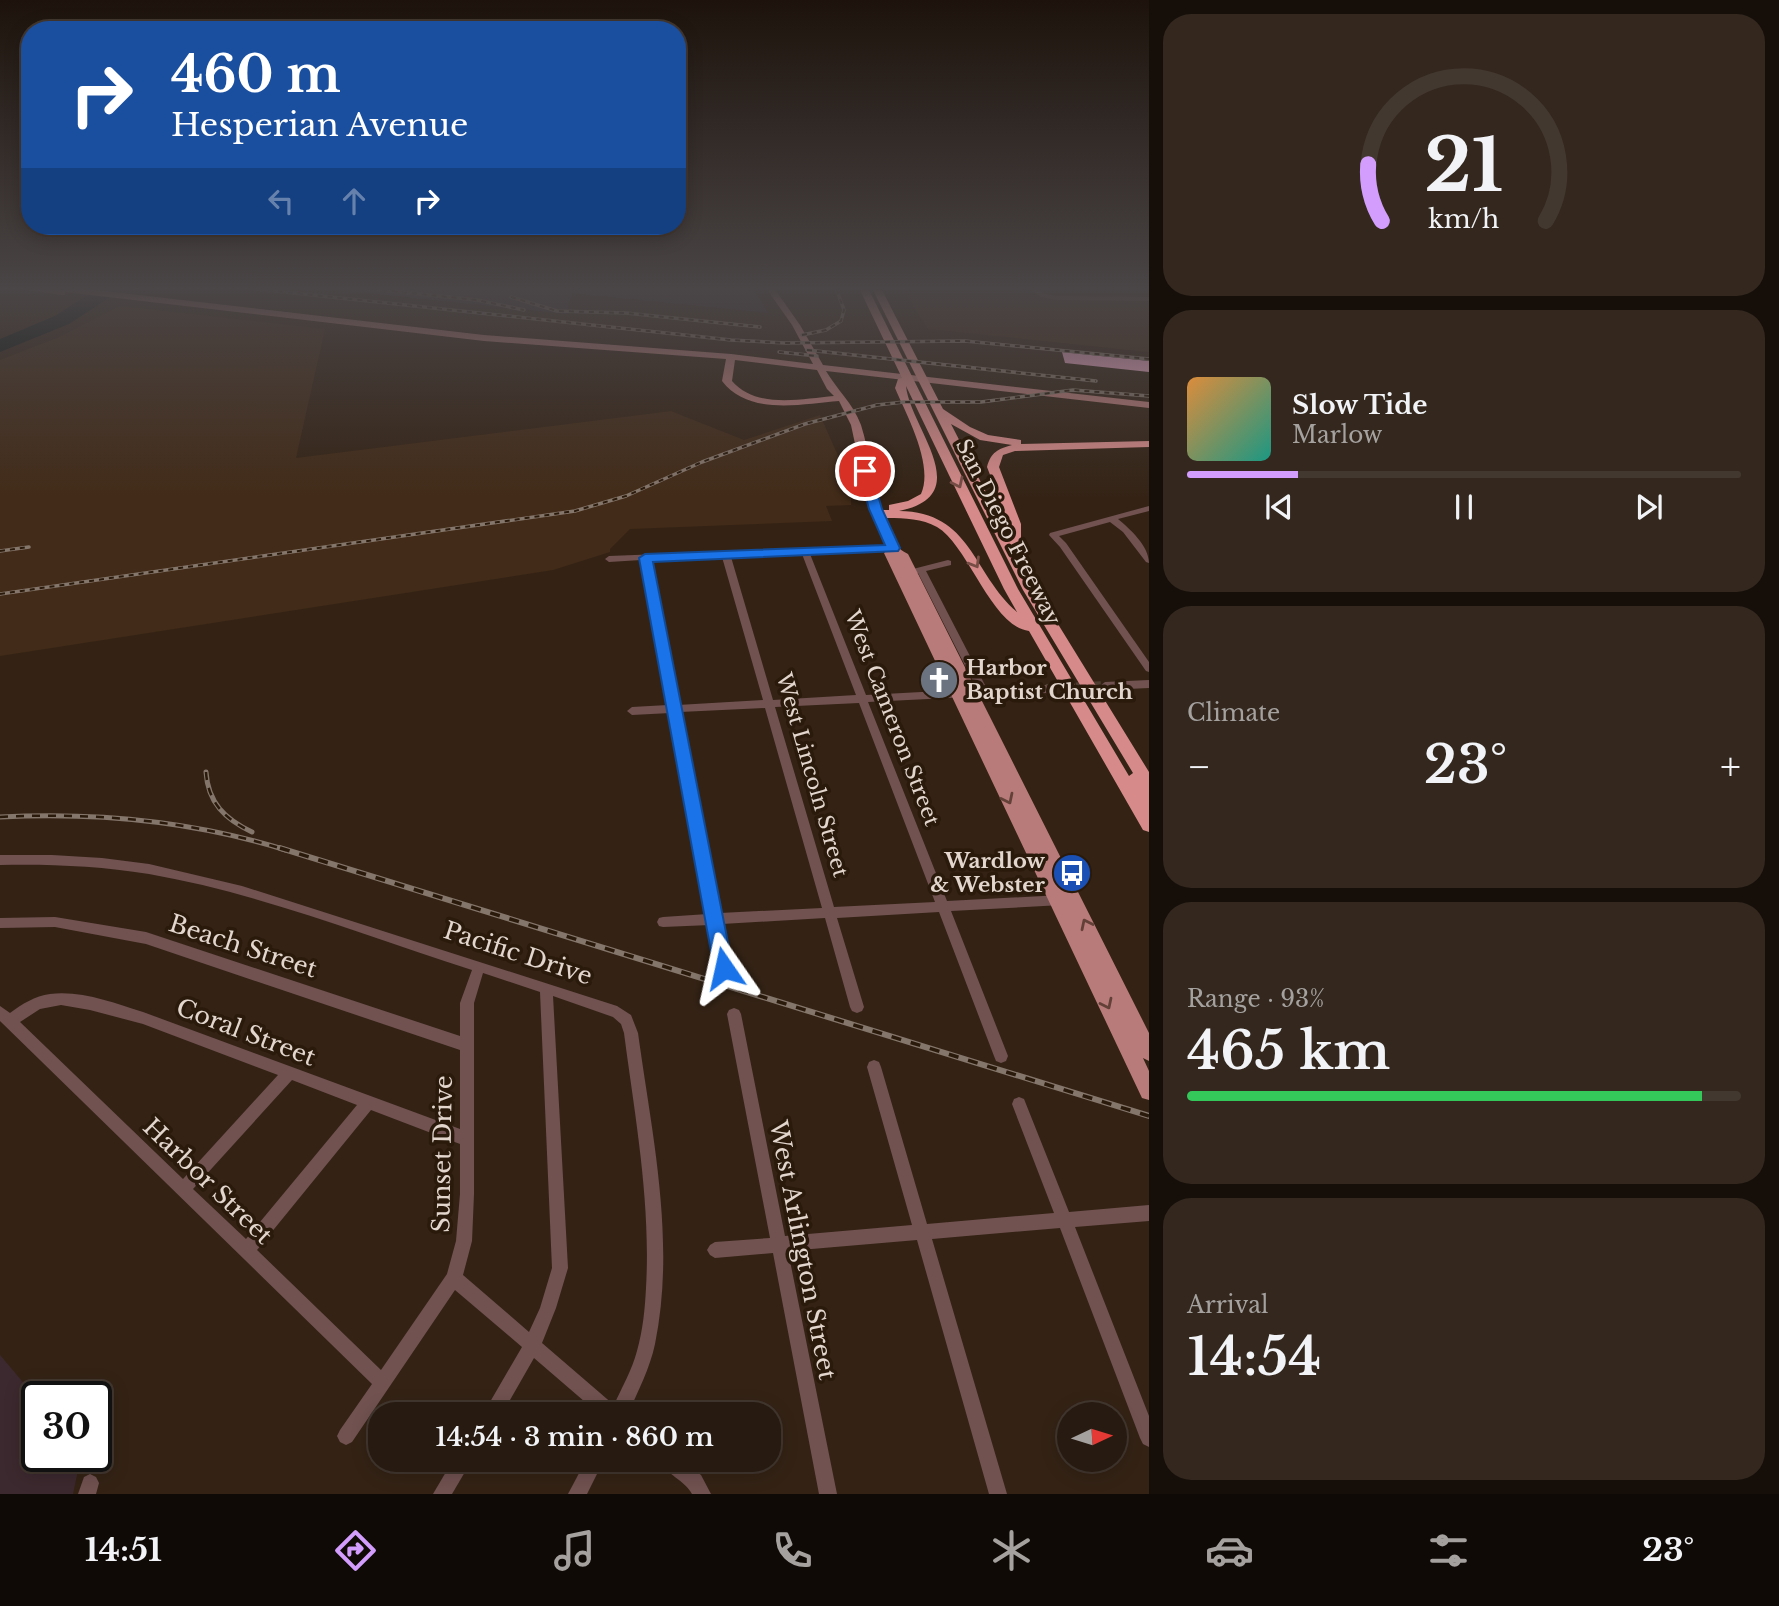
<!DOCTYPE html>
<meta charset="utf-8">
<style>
:root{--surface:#271a10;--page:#33271e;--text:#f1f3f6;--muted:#a4a19f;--line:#433830;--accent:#d29dfd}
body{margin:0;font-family:"Libre Baskerville",serif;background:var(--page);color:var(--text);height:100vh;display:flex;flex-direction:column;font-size:26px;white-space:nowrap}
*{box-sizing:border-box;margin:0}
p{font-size:23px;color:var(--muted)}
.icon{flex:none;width:38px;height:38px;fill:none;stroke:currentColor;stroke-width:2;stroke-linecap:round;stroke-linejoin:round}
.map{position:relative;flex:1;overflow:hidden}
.panel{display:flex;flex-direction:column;gap:14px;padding:14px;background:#150e09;width:630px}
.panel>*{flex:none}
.guide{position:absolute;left:21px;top:21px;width:665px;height:214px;border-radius:28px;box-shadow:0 4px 18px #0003,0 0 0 2px var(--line);background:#1a4fa0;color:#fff;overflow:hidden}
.needle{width:46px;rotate:86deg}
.buttons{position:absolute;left:1057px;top:1402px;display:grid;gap:14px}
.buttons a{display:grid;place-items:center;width:70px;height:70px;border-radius:50%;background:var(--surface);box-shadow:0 4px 18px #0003,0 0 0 2px var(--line);font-size:35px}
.speed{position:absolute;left:21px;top:1381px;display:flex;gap:14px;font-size:35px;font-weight:700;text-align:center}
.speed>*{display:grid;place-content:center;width:91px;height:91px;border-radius:50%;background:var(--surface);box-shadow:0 4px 18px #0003,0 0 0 2px var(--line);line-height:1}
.speed .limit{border:4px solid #111;border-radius:10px;background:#fff;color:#111}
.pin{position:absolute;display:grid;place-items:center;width:60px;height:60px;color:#fff;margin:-30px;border:4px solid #fff;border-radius:50%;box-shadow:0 2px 7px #0007}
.me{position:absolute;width:77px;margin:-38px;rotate:349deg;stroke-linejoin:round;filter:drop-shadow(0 0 5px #0008)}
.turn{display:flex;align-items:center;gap:24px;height:147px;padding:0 35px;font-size:32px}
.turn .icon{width:91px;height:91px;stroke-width:2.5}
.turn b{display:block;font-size:49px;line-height:60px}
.lanes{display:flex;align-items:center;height:66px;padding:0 35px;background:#0003;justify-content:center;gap:35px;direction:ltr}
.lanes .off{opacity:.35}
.big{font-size:52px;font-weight:600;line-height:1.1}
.panel .widget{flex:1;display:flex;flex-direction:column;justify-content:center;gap:10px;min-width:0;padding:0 24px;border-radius:28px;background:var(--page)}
.panel .dial{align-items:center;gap:0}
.dial svg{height:182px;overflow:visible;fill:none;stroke:var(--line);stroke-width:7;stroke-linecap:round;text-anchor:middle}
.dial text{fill:var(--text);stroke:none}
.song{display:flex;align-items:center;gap:21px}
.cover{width:84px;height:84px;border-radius:10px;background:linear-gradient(135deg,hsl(30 70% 55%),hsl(170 70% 35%))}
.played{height:7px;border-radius:4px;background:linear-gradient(90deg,var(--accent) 20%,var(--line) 20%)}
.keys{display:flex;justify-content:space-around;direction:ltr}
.heat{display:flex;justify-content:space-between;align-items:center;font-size:38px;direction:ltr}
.charge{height:10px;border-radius:5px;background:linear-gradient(90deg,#34c759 93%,var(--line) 0)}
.trip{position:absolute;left:368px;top:1402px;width:413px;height:70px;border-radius:28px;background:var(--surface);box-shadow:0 4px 18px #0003,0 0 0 2px var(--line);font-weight:600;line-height:70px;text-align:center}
.tabs{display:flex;height:112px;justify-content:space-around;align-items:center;background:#100a06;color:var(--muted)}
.tabs .icon{width:49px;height:49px}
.tabs .active{color:var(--accent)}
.tabs b{font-size:32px;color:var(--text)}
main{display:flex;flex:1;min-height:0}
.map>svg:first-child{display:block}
.built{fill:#422b18}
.industrial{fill:#342b3a}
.education{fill:#3c292f}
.water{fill:#071314}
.building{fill:#f4adcd}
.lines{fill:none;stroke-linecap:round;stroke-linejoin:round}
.minor-tunnel{stroke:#4e3e31;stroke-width:10;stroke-dasharray:10 5;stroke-linecap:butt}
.minor{fill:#715251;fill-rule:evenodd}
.major{fill:#b97b7a;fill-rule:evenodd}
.highway{fill:#d68b8a;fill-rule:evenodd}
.rail-far2-casing{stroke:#85766b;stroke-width:3.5}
.rail-far1-casing{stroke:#85766b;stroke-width:5}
.rail-casing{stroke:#85766b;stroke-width:6}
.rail-far2{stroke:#2a1a0c;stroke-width:2;stroke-dasharray:5;stroke-linecap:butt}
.rail-far1{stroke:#2a1a0c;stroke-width:2.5;stroke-dasharray:8;stroke-linecap:butt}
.rail{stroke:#2a1a0c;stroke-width:3.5;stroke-dasharray:10;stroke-linecap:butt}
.oneway{stroke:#774d45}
.oneway2{stroke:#634138}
.route{fill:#1a73e8;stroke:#114b97;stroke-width:2}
.labels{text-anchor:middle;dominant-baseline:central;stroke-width:7;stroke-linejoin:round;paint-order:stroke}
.street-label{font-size:21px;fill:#e2d6cd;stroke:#2a1a0c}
.poi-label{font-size:21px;font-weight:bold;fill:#e2d6cd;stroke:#2a1a0c;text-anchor:start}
.near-street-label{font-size:24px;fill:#e2d6cd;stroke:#2a1a0c}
</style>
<main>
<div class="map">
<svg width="1149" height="1494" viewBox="0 0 1149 1494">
<rect width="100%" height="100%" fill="#342315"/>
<g class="built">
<path d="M902 288H1149V352L928 329Z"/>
<path d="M120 306 325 329 296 458 671 411 744 440 820 415 851 485V505L826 506 832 521 630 529 610 549V552L553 570 0 656V360L57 338Z"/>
</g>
<path class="industrial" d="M320 288H746L756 293 768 313 572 293 566 314Z"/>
<path class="education" d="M0 1355 37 1399V1456H81L73 1494H0Z"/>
<path class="water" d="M98 288H124L69 324 0 352V339L55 316Z"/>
<path class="building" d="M1062 352 1149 361V372L1065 363Z"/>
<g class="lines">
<path class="minor-tunnel" d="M1046 689 1105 686"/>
<g class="minor">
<path d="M1028 288H1035L1045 294 1057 296 1149 297V301L1057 300 1041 297Z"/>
<path d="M1149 506V511L1118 519C1130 529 1149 546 1149 563L1146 562 1123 532 1110 522 1059 536 1066 543 1149 662V672L1146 671 1060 547 1049 535 1050 533Z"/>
<path d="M893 545 897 548 896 550 810 554 866 695 977 689 918 573H913L912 571 913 569 948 560 951 561V565L926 571 987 689 1046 685 1051 689 1046 693 868 702 947 901 1062 895 1066 896 1068 900 1066 904 1062 905 951 911 1008 1056 1006 1061 1001 1063 996 1061 994 1056 939 912 837 918 864 1007 862 1011 857 1013 852 1011 850 1007 825 918 722 924 730 968 728 972 724 974 720 972 718 968 710 925 663 927 659 926 657 922 659 918 663 917 708 914 670 713 632 715 627 711 632 707 668 705 641 560 609 562 605 559 609 556ZM802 554 856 695 773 700 731 557ZM722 557 763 700 678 705 650 560ZM859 703 935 902 834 907 775 707ZM765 708 822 908 720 913 680 712Z"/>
<path d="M1149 680V688L1105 690 1100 686 1105 682Z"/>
<path d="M0 855H52L102 858 149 864 242 886 617 1006 631 1015 638 1033C652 1135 676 1241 655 1344 650 1368 638 1391 628 1414H599L534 1358 502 1414H483L522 1347 455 1290 352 1442 346 1445 340 1442 337 1436 340 1430 372 1384 0 1021V1006L10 1013C22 1004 35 996 50 994 81 990 114 1003 143 1012L460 1129V1050L146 944 55 927 0 928V918L55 917 146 932 460 1036V1003L472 970C367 936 258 893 149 874 99 866 50 864 0 865ZM483 973 540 992 552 1268 540 1308 529 1332 463 1275 472 1241 474 1194V1003ZM553 996 613 1017 621 1024 624 1033C635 1117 651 1202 646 1288 645 1308 643 1330 637 1351 632 1370 622 1387 614 1405L542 1343 556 1308 568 1268ZM61 1005 90 1010 143 1024 278 1075 183 1179 20 1022 40 1009ZM292 1080 357 1105 246 1239 193 1189ZM371 1110 460 1144V1194L456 1241 447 1274 381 1370 257 1250Z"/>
<path d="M734 1008 739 1010 741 1014 785 1236 912 1225 867 1067 869 1062 874 1060 879 1062 881 1067 927 1224 1054 1213 1012 1104 1014 1099 1019 1097 1024 1099 1069 1212 1149 1205V1221L1075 1227 1149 1416V1447L1143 1444 1140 1438 1060 1228 932 1239 1007 1494H989L917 1240 788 1251 837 1494H819L773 1253 715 1258 710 1255 707 1250 710 1245 715 1242 770 1238 727 1014 729 1010Z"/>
<path d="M453 1460H472L452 1494H433Z"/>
<path d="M586 1460H604L587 1494H568Z"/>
<path d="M660 1460H682L701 1475 711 1494H692C685 1480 666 1475 660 1460Z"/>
<path d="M90 1474 96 1477 99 1483 96 1494H78L84 1477Z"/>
</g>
<path class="major" d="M14 288H78L484 335 731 354 813 364 792 325 766 288H774L800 325 823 365 1149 402V408L826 371C837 390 853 403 861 425 872 460 873 495 890 529 892 534 895 544 899 548 902 551 905 552 908 554L1149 1033V1061L1143 1058 1149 1071V1100L1142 1098 884 553 889 549 867 500 851 425 839 401C801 404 749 416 722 381L726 359 484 341 65 292V295H62ZM735 360 817 370 827 389 834 396C801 399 756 409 732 381Z"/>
<path class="highway" d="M859 288H868L1018 589 1129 776 1133 773 1023 590 872 288H881L943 409 970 427 988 435 1021 440V444L1149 441V447L1015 451 1003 455 999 467 1021 524V560L1037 590 1149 772V832L1143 830 1029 631C992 627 968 545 937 527 919 517 898 518 878 518L872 514 878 510H889V505L908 501 921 494C934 465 907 416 895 388L898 379 902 378ZM906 386 1004 589 1017 612C972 573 972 512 899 511 978 495 910 428 906 386ZM951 424 980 440 1012 445C998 449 991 452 987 467L1009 524V537Z"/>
<g class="rail-far2-casing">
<g id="rail-far2">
<path d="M248 288 731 340 785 343 965 341 1149 359"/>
<path d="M362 288 477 300 524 310"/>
<path d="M511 297 557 311 626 313 760 327"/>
<path d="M802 335 826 330 841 321 844 310 836 288"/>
<path d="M807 350 1096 381"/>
<path d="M779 352 817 356"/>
<path d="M0 551 29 547"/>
<path d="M0 594 575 511 626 496 702 462 805 424 877 405 904 402H981L1073 390 1149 396"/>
</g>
</g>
<g class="rail-far1-casing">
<g id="rail-far1">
<path d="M206 772C208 803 225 819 252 832"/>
<path d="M0 817C97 812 193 821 286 850"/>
</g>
</g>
<g class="rail-casing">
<path id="rail" d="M280 848 1149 1116"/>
</g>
<use href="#rail-far2" class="rail-far2"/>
<use href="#rail-far1" class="rail-far1"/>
<use href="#rail" class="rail"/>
</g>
<defs><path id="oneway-chevron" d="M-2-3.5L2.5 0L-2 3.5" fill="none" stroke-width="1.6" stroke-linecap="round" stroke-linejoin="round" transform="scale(1.75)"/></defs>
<g class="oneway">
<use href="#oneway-chevron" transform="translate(958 483) rotate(64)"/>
<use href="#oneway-chevron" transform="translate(975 563) rotate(59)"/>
</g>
<g class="oneway2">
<use href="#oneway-chevron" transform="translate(1008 799) rotate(64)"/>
<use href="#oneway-chevron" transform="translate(1086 924) rotate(-116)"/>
<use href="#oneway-chevron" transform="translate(1107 1004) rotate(64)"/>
</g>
<linearGradient id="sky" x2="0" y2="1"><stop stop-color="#1d130c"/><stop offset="0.58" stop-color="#4a4546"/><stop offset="1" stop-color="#4a4546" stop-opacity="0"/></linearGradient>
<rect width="1149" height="498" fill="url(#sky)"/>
<path class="route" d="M865 468 871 471 882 509 900 548 898 551 653 562 733 968 730 974 724 977 717 974 714 968 639 558 645 554 885 545 869 509 859 471Z"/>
<defs>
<g id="church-disc" transform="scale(2.0125)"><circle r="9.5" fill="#6b7280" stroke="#2a1a0c"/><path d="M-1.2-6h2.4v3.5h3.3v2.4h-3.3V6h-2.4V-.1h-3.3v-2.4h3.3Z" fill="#fff"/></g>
<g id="bus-disc" transform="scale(2.0125)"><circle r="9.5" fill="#1a4fb4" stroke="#2a1a0c"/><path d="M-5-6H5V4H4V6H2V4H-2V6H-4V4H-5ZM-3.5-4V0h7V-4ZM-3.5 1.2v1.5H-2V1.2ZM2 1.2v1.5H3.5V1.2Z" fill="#fff"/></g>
</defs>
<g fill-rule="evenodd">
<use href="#church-disc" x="939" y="680"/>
<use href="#bus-disc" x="1072" y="873"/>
</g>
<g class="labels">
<g class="street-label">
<text transform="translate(1008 532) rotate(63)">San Diego Freeway</text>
<text transform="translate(892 718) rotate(69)">West Cameron Street</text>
<text transform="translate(812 775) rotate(74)">West Lincoln Street</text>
</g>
<g class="poi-label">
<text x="966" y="668">Harbor<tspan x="966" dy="24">Baptist Church</tspan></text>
<text x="1045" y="861" text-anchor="end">Wardlow<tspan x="1045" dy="24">&amp; Webster</tspan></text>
</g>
<g class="near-street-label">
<text transform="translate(243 946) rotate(18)">Beach Street</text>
<text transform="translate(518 953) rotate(18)">Pacific Drive</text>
<text transform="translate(246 1032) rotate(21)">Coral Street</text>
<text transform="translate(442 1154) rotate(-89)">Sunset Drive</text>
<text transform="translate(208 1181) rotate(44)">Harbor Street</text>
<text transform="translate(803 1250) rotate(79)">West Arlington Street</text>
</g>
</g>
</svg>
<div class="buttons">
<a><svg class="needle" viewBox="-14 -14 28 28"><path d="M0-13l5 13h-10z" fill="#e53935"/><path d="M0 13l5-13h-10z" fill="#a4a19f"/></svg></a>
</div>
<div class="speed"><div class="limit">30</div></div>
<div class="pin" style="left:865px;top:471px;background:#d93025"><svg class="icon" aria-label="arrive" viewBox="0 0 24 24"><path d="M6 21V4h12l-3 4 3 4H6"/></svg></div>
<svg class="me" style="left:724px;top:968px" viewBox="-20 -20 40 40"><path d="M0-17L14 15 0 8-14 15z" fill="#1a73e8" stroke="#fff" stroke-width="4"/></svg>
<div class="trip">14:54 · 3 min · 860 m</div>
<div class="guide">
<div class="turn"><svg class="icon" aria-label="right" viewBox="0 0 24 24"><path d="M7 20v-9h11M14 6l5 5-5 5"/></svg><div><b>460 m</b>Hesperian Avenue</div></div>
<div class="lanes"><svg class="icon off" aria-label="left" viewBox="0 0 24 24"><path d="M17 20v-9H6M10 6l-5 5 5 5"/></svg><svg class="icon off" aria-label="ahead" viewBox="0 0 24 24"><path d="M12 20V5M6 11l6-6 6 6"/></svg><svg class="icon" aria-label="right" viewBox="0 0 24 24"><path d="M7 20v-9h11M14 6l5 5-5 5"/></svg></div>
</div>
</div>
<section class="panel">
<div class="widget dial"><svg viewBox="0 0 100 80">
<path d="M14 69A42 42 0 1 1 86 69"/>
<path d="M14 69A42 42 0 0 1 8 44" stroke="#d29dfd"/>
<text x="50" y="56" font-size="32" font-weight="700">21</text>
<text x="50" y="72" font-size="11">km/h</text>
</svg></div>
<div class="widget">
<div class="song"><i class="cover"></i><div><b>Slow Tide</b><p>Marlow</p></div></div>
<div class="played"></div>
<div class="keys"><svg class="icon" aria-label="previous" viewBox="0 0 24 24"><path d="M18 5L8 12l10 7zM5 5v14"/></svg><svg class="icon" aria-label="pause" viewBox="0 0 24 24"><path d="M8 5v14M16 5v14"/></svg><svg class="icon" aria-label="next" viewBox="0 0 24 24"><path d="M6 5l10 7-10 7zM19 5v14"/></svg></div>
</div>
<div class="widget"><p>Climate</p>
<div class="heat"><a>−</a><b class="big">23°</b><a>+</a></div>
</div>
<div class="widget"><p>Range · 93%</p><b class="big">465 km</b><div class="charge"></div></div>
<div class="widget"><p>Arrival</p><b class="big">14:54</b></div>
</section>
</main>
<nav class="tabs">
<b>14:51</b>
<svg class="icon active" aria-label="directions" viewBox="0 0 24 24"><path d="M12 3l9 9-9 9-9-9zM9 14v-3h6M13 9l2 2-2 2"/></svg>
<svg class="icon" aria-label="music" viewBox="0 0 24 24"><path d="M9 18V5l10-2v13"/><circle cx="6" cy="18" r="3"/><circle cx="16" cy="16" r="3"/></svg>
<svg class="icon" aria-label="phone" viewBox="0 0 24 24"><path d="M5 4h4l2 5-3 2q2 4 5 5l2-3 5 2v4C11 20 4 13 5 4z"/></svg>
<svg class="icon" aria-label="climate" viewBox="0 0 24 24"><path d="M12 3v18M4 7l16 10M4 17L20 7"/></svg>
<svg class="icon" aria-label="car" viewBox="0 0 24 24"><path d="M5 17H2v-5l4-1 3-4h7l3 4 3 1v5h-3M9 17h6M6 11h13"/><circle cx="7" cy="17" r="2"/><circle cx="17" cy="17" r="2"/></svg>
<svg class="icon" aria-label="filters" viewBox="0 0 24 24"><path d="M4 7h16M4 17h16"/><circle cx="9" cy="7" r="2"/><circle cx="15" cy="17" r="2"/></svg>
<b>23°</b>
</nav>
